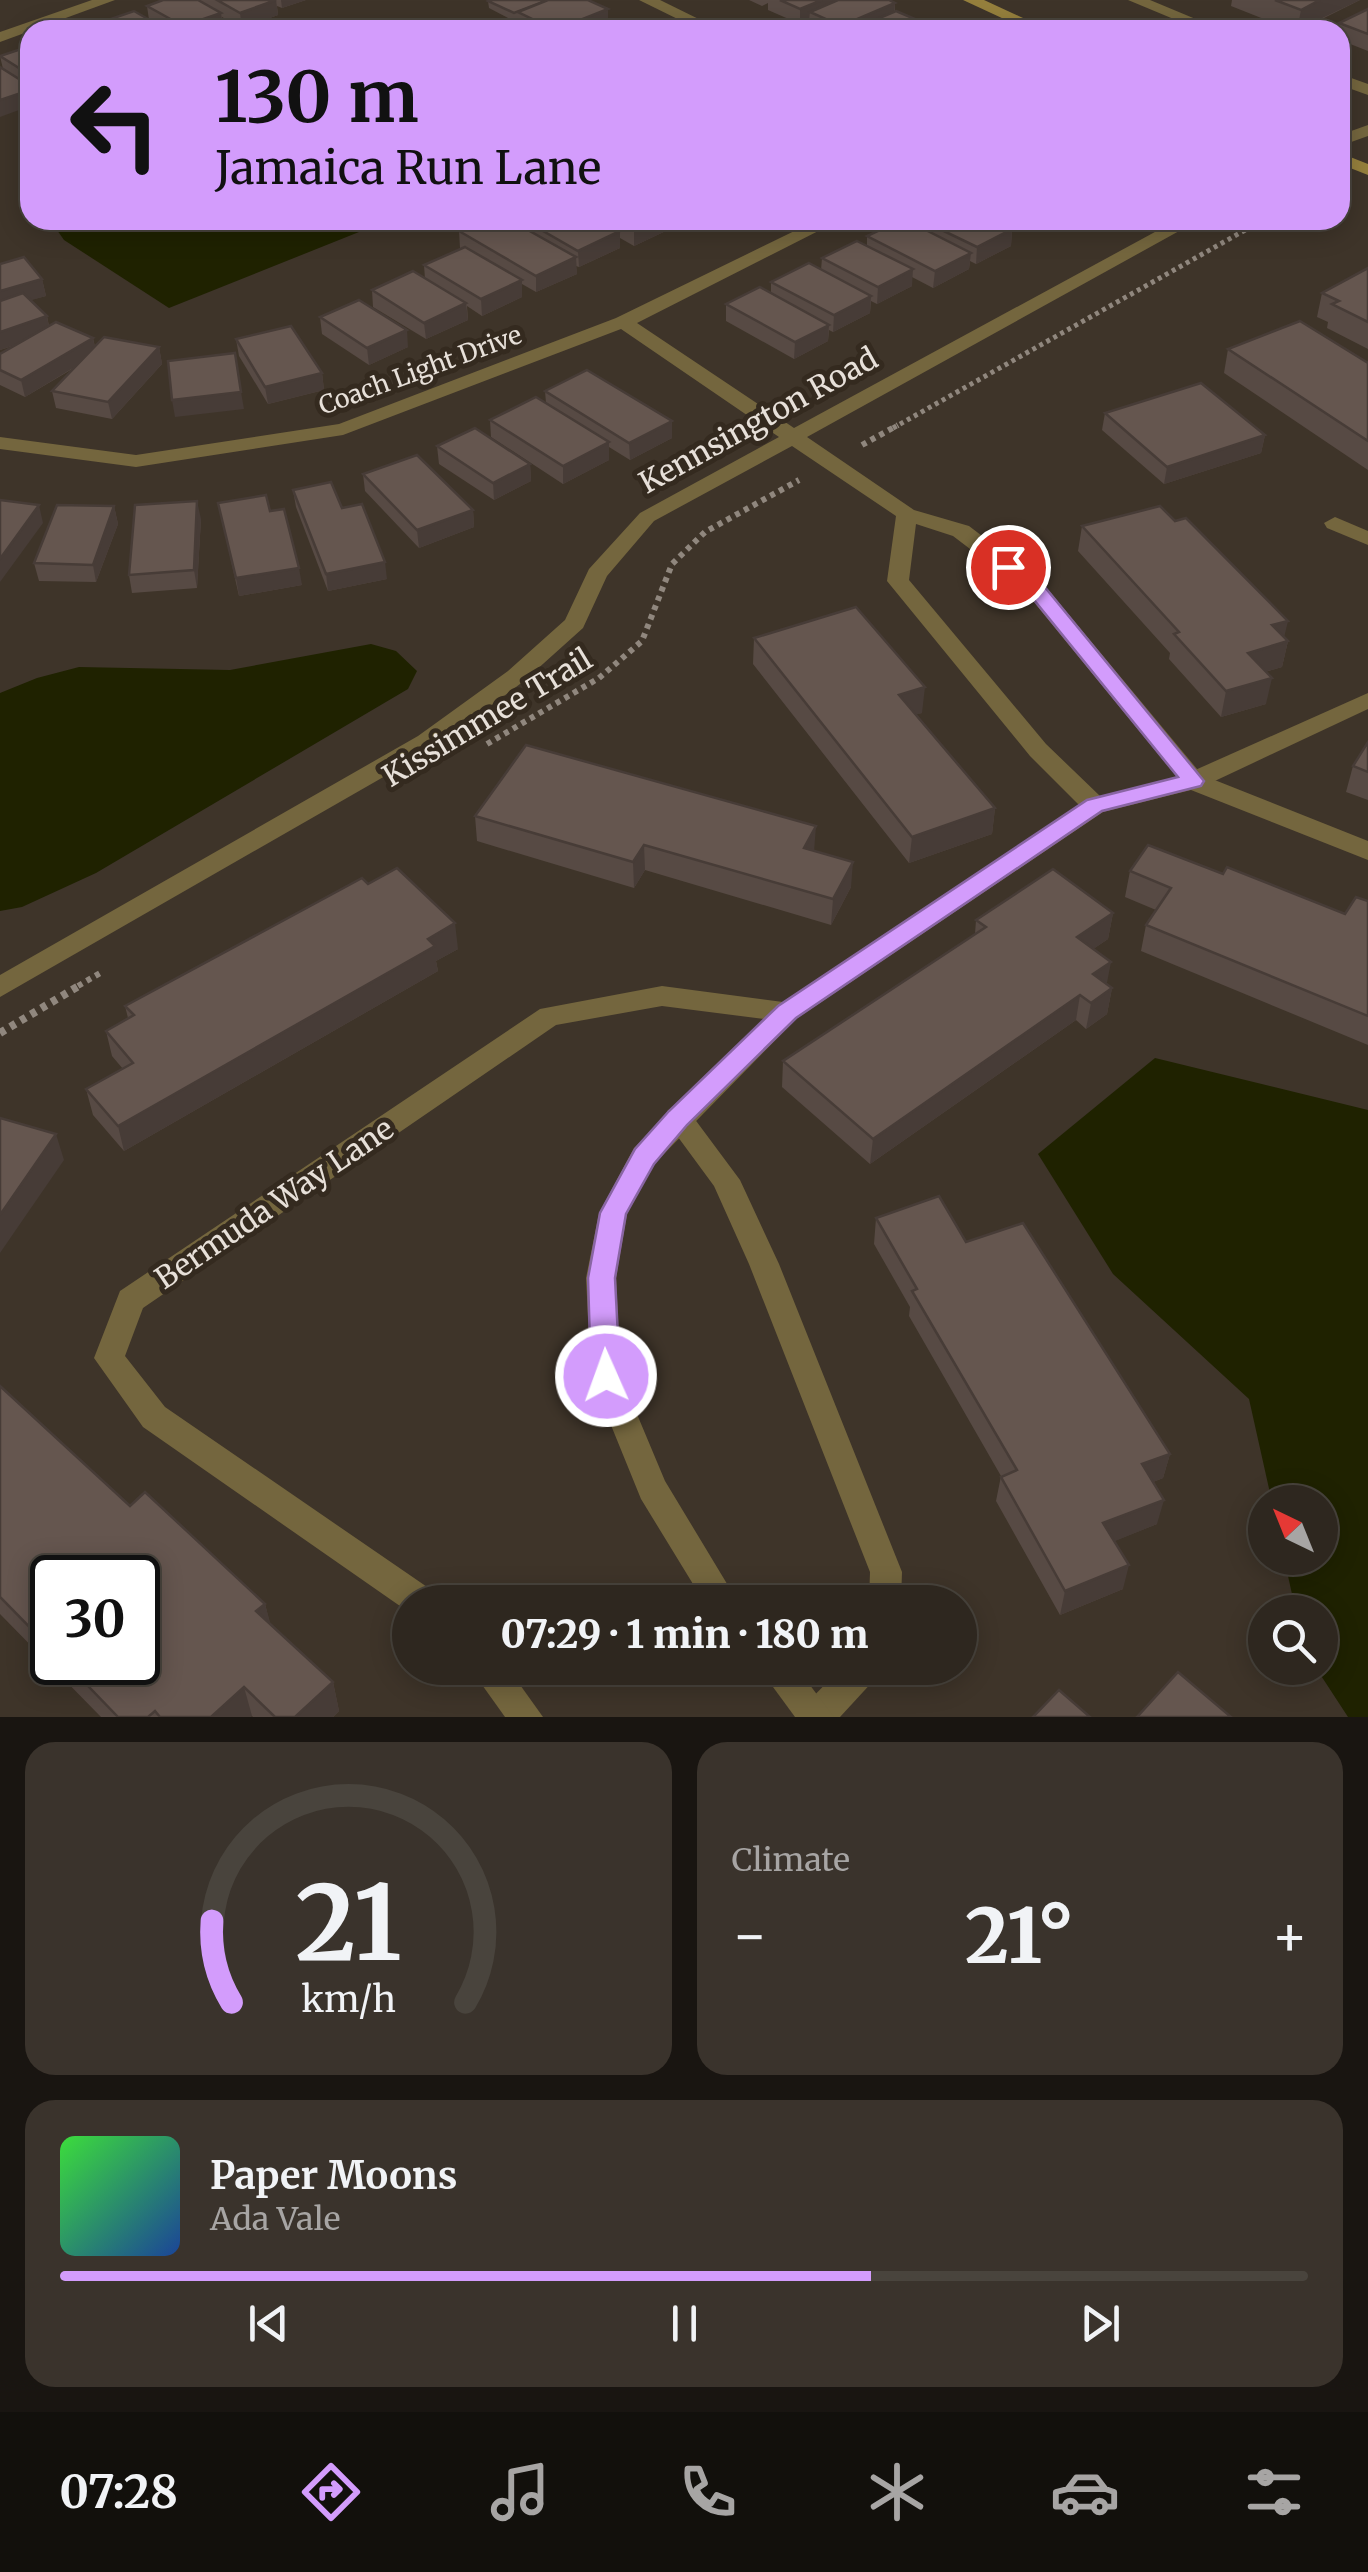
<!DOCTYPE html>
<meta charset="utf-8">
<style>
:root{--surface:#2e271f;--page:#3a332c;--text:#f1f3f6;--muted:#a7a5a4;--line:#49443d;--accent:#d39cfc}
body{margin:0;font-family:Merriweather,serif;background:var(--page);color:var(--text);height:100vh;display:flex;flex-direction:column;font-size:38px;white-space:nowrap}
*{box-sizing:border-box;margin:0}
p{font-size:32px;color:var(--muted)}
.icon{flex:none;width:55px;height:55px;fill:none;stroke:currentColor;stroke-width:2;stroke-linecap:round;stroke-linejoin:round}
.map{position:relative;height:1717px;overflow:hidden}
.details{display:flex;flex-direction:column;gap:25px;padding:25px;background:#191511;flex:1}
.details>*{flex:none}
.guide{position:absolute;left:20px;top:20px;width:1330px;height:210px;border-radius:30px;box-shadow:0 5px 25px #0003,0 0 0 2px var(--line);background:#d39cfc;color:#111;overflow:hidden}
.needle{width:65px;rotate:317deg}
.fabs{position:absolute;left:1248px;top:1485px;display:grid;gap:20px}
.fabs a{display:grid;place-items:center;width:90px;height:90px;border-radius:50%;background:var(--surface);box-shadow:0 5px 25px #0003,0 0 0 2px var(--line);font-size:50px}
.speed{position:absolute;left:30px;top:1555px;display:flex;gap:20px;font-size:50px;font-weight:700;text-align:center}
.speed>*{display:grid;place-content:center;width:130px;height:130px;border-radius:50%;background:var(--surface);box-shadow:0 5px 25px #0003,0 0 0 2px var(--line);line-height:1}
.speed .limit{border:5px solid #111;border-radius:15px;background:#fff;color:#111}
.pin{position:absolute;display:grid;place-items:center;width:85px;height:85px;color:#fff;margin:-42px;border:5px solid #fff;border-radius:50%;box-shadow:0 2px 10px #0007}
.me{position:absolute;width:110px;margin:-55px;rotate:358deg;stroke-linejoin:round;filter:drop-shadow(0 0 8px #0008)}
.turn{display:flex;align-items:center;gap:35px;height:210px;padding:0 30px;font-size:45px}
.turn .icon{width:130px;height:130px;stroke-width:2.5}
.turn b{display:block;font-size:70px;line-height:85px}
.big{font-size:75px;font-weight:800;line-height:1.1}
.details .tile{flex:1;display:flex;flex-direction:column;justify-content:center;gap:15px;min-width:0;padding:0 35px;border-radius:30px;background:var(--page)}
.details .dial{align-items:center;gap:0}
.dial svg{height:260px;overflow:visible;fill:none;stroke:var(--line);stroke-width:7;stroke-linecap:round;text-anchor:middle}
.dial text{fill:var(--text);stroke:none}
.song{display:flex;align-items:center;gap:30px}
.cover{width:120px;height:120px;border-radius:15px;background:linear-gradient(135deg,hsl(120 70% 55%),hsl(220 70% 35%))}
.played{height:10px;border-radius:5px;background:linear-gradient(90deg,var(--accent) 65%,var(--line) 65%)}
.keys{display:flex;justify-content:space-around;direction:ltr}
.heat{display:flex;justify-content:space-between;align-items:center;font-size:55px;direction:ltr}
.details .tiles{flex:1;display:grid;gap:25px;grid-template-columns:1fr 1fr}
.tile:last-child{grid-column:span 2}
.trip{position:absolute;left:392px;top:1585px;width:585px;height:100px;border-radius:50px;background:var(--surface);box-shadow:0 5px 25px #0003,0 0 0 2px var(--line);font-weight:800;line-height:100px;text-align:center}
.tabs{display:flex;height:160px;justify-content:space-around;align-items:center;background:#12100c;color:var(--muted)}
.tabs .icon{width:70px;height:70px}
.tabs .selected{color:var(--accent)}
.tabs b{font-size:45px;color:var(--text)}
.map>svg:first-child{display:block}
.water{fill:#1f2200}
.lines{fill:none;stroke-linecap:round;stroke-linejoin:round}
.path-far2{stroke:#90877e;stroke-width:5;stroke-dasharray:4 4;stroke-linecap:butt}
.path-far1{stroke:#90877e;stroke-width:6;stroke-dasharray:5 5;stroke-linecap:butt}
.path{stroke:#90877e;stroke-width:8;stroke-dasharray:6 6;stroke-linecap:butt}
.service{fill:#74663e;fill-rule:evenodd}
.minor{fill:#74663e;fill-rule:evenodd}
.secondary{fill:#96803d;fill-rule:evenodd}
.wall{fill:#574a44;fill-rule:evenodd}
.shaded-wall{fill:#473c37}
.building{fill:#65564f;stroke:#473c37;stroke-width:2.5}
.route{fill:#d39cfc;stroke:#8965a4;stroke-width:2.5}
.labels{text-anchor:middle;dominant-baseline:central;stroke-width:10;stroke-linejoin:round;paint-order:stroke}
.far-street-label{font-size:25px;fill:#e7e0d9;stroke:#342a1f}
.street-label{font-size:30px;fill:#e7e0d9;stroke:#342a1f}
</style>
<div class="map">
<svg width="1368" height="1717" viewBox="0 0 1368 1717">
<rect width="100%" height="100%" fill="#3e3429"/>
<g class="water">
<path d="M50 220H389L169 308 64 240Z"/>
<path d="M371 644 396 651 417 671 408 689 96 873 22 907 0 911V693L37 678 79 667 230 670Z"/>
<path d="M1155 1058 1368 1110V1717H1348L1316 1668H1320V1612H1296L1284 1558H1320V1502H1272L1249 1399 1113 1274 1038 1154Z"/>
</g>
<g class="lines">
<path class="path-far2" d="M893 428 1263 220"/>
<g class="path-far1">
<path d="M862 445 898 425"/>
<path d="M487 744 599 678 642 641 672 564 705 532 799 480"/>
<path d="M78 986 102 972"/>
</g>
<path class="path" d="M0 1033 82 984"/>
<g class="service">
<path d="M1335 517 1368 531V545L1327 528 1324 523Z"/>
<path d="M1368 693V709L1202 787 1193 789 1181 781 1184 775Z"/>
<path d="M678 1107 688 1110 740 1180 779 1264 902 1572 901 1602H869L870 1572 749 1264 714 1186 664 1118 668 1110Z"/>
<path d="M841 1668H880L875 1679 840 1717H800L805 1705Z"/>
</g>
<g class="minor">
<path d="M92 0H115L0 42V32Z"/>
<path d="M639 0H660L721 30H700Z"/>
<path d="M1128 0H1150L1222 30H1200Z"/>
<path d="M1340 74 1368 84V95L1340 85Z"/>
<path d="M1368 125V136L1340 146V135Z"/>
<path d="M817 220H840L637 323 794 428 1177 220H1199L807 437 914 510 969 526 1040 580 1202 775 1368 841V860L1191 790 1103 812 796 1019 654 1164 627 1214 616 1278 621 1376 665 1481 738 1602H704L641 1499 591 1376 586 1278 599 1213 634 1148 764 1019 662 1006 556 1025 143 1308 125 1356 165 1407 433 1591 437 1602H410V1613L143 1427 94 1358 120 1291 540 1009 662 986 783 1002 1079 805 1030 756 887 581 896 516 792 446 654 521 607 576 583 628 524 681 434 748 0 997V975L418 736 508 671 565 620 589 569 640 513 779 437 621 329 343 435 136 467 0 449V437L136 455 339 424 616 318ZM916 524 953 536 1024 590 1177 777 1100 796 1046 744 909 580Z"/>
<path d="M470 1668H508L543 1717H505Z"/>
<path d="M759 1668H797L834 1717H795Z"/>
</g>
<g class="secondary">
<path d="M963 0H984L1049 30H1028Z"/>
<path d="M1340 153 1368 164V175L1340 164Z"/>
</g>
</g>
<g class="wall">
<path d="M163 0H306L282 8 277 6 278 15 242 28 222 17 223 28 217 30H97L96 24 149 20 147 6Z"/>
<path d="M749 0H889L895 3V11L929 25 928 30H816L809 27V20L800 24 768 10V3L762 6Z"/>
<path d="M1232 0H1360L1300 30H1292L1231 6Z"/>
<path d="M488 1 608 9V24L594 30H525L518 27V20L514 21 489 8Z"/>
<path d="M1368 9V51L1340 40V30H1338L1339 23Z"/>
<path d="M30 46V106L3 69 0 56Z"/>
<path d="M520 220H672V228L634 246 620 238V248L579 267 576 266 577 274 536 292 522 284V297L482 316 467 306 468 320 426 339 373 307 372 290 425 279 424 265 462 249 460 248 459 231 520 226Z"/>
<path d="M911 220H1029L1012 229 1011 246 976 264 970 261 969 269 933 288 912 277V286L877 304 871 301 870 313 833 332 829 330 828 341 794 359 726 321V304L771 293V282L821 270 822 258 867 246V236L911 223Z"/>
<path d="M0 264 42 279 46 296 30 300 47 316 49 326 93 338 95 347H159L162 364 112 419 56 408 52 391 74 368 25 397 0 385V354L16 345 0 350Z"/>
<path d="M1368 268V349L1327 328 1328 322 1317 317 1322 293Z"/>
<path d="M320 317 408 347 369 365 322 334Z"/>
<path d="M236 339 322 373 324 390 268 404 239 356Z"/>
<path d="M1228 349 1368 363V470L1224 373Z"/>
<path d="M545 391 672 438 630 460 609 447V460L563 484 491 437 490 420 546 403Z"/>
<path d="M1105 413 1265 435 1261 453 1164 484 1102 430Z"/>
<path d="M437 446 530 464 531 481 494 500 439 464Z"/>
<path d="M363 474 473 510 474 527 419 548 365 491Z"/>
<path d="M293 490 342 508 387 579 328 591 296 507Z"/>
<path d="M218 503 270 511 302 585 239 596Z"/>
<path d="M114 506 118 524 96 582 39 581 34 563Z"/>
<path d="M201 519 197 588 132 593 129 575Z"/>
<path d="M1082 526 1284 637 1288 641 1282 667 1265 672 1266 704 1221 717 1169 659 1170 653 1078 551Z"/>
<path d="M754 638 922 713 916 714 995 808 992 834 909 863 753 664Z"/>
<path d="M1368 742V800L1346 792 1353 766Z"/>
<path d="M475 816 815 850 851 887 831 925 645 870 634 888 477 841Z"/>
<path d="M1130 871 1223 874 1345 914 1368 901V1045L1141 951 1146 925 1156 910 1125 897Z"/>
<path d="M368 884 458 949 436 961 438 971 124 1151 93 1115 86 1089 123 1069 112 1056 106 1031 128 1018 125 1006Z"/>
<path d="M1113 913 1108 939 1093 949 1107 984 1112 988 1107 1014 1086 1029 1076 1020 870 1164 782 1087 783 1061 975 934 976 920Z"/>
<path d="M876 1218 966 1242 1170 1454 1163 1478 1153 1482 1157 1524 1114 1541 1123 1589 1060 1615 996 1501 1001 1476 909 1316 910 1307 874 1244Z"/>
<path d="M0 1386 130 1506 265 1604 270 1624 333 1682 339 1711 333 1717H253L252 1716 250 1717H101L0 1614ZM52 1578 138 1662H52Z"/>
</g>
<g class="shaded-wall">
<path d="M276 0 278 15 242 28 240 13Z"/>
<path d="M281 0H306L282 8Z"/>
<path d="M822 0H856L810 12 809 20 800 24V9Z"/>
<path d="M1320 0H1360L1297 30 1301 10Z"/>
<path d="M895 3 894 18 866 30H841V26Z"/>
<path d="M608 9V24L594 30H555Z"/>
<path d="M221 13 223 28 217 30H184L183 26Z"/>
<path d="M30 90V106L0 117V100Z"/>
<path d="M655 220H672V228L634 246V230Z"/>
<path d="M1005 220H1029L1004 233Z"/>
<path d="M1012 229 1011 246 976 264 977 247Z"/>
<path d="M620 231V248L579 267 578 251Z"/>
<path d="M971 253 969 269 933 288 935 271Z"/>
<path d="M576 257 577 274 536 292V276Z"/>
<path d="M913 269 912 286 877 304 878 287Z"/>
<path d="M42 279 46 296 0 309V291Z"/>
<path d="M522 280V297L482 316 481 299Z"/>
<path d="M871 296 870 313 833 332 834 315Z"/>
<path d="M466 303 468 320 426 339 424 323Z"/>
<path d="M47 316 50 333 0 350V332Z"/>
<path d="M829 325 828 341 794 359 795 342Z"/>
<path d="M407 330 408 347 369 365 367 348Z"/>
<path d="M93 338 96 354 25 397 21 380Z"/>
<path d="M159 347 162 364 112 419 108 402Z"/>
<path d="M322 373 324 390 268 404 265 387Z"/>
<path d="M241 392 244 409 175 417 172 400Z"/>
<path d="M672 421V438L630 460 629 443Z"/>
<path d="M1265 435 1261 453 1164 484 1167 467Z"/>
<path d="M609 442V460L563 484V466Z"/>
<path d="M530 464 531 481 494 500 493 483Z"/>
<path d="M197 501 201 519 197 588 194 570Z"/>
<path d="M39 505 43 523 0 582V559Z"/>
<path d="M114 506 118 524 96 582 93 565Z"/>
<path d="M473 510 474 527 419 548 417 530Z"/>
<path d="M385 562 387 579 328 591 326 574Z"/>
<path d="M299 568 302 585 239 596 236 578Z"/>
<path d="M1288 621 1283 642 1288 641 1282 667 1243 678 1248 653 1272 625Z"/>
<path d="M1272 678 1266 704 1221 717 1226 691Z"/>
<path d="M925 687 922 713 897 720 899 695Z"/>
<path d="M995 808 992 834 909 863 912 837Z"/>
<path d="M816 826 814 852 804 848Z"/>
<path d="M644 845 645 870 634 888 633 862Z"/>
<path d="M853 862 851 887 831 925 833 899Z"/>
<path d="M1113 913 1108 939 1073 963 1077 937Z"/>
<path d="M455 923 458 949 436 961 438 971 124 1151 118 1126Z"/>
<path d="M1111 962 1106 988 1093 974Z"/>
<path d="M1112 988 1107 1014 1086 1029 1091 1003Z"/>
<path d="M1080 995 1076 1020 870 1164 873 1139Z"/>
<path d="M56 1134 64 1160 0 1253V1215Z"/>
<path d="M1170 1454 1163 1478 1135 1489 1142 1464Z"/>
<path d="M1164 1500 1157 1524 1098 1548 1103 1523Z"/>
<path d="M1129 1565 1123 1589 1060 1615 1065 1591Z"/>
<path d="M265 1604 273 1633 256 1611Z"/>
<path d="M333 1682 339 1711 333 1717H295Z"/>
<path d="M244 1687 252 1716 250 1717H211Z"/>
</g>
<g class="building">
<path d="M163 0H198L221 13 183 26 147 6Z"/>
<path d="M217 0H276L240 13Z"/>
<path d="M490 0H548L514 13 488 1Z"/>
<path d="M548 0H588L608 9 555 30 518 12Z"/>
<path d="M780 0H822L800 9Z"/>
<path d="M838 0H889L895 3 841 26 810 12Z"/>
<path d="M1275 0H1320L1301 10Z"/>
<path d="M1368 9V34L1339 23Z"/>
<path d="M134 11 167 30H106L96 24Z"/>
<path d="M896 11 929 25 917 30H851Z"/>
<path d="M633 20 653 30H609Z"/>
<path d="M946 24 959 30H934Z"/>
<path d="M30 46V75L0 56Z"/>
<path d="M0 67 30 86V90L0 100Z"/>
<path d="M484 220H510L576 257 536 276 459 231Z"/>
<path d="M524 220H599L620 231 578 251Z"/>
<path d="M616 220H655L634 230Z"/>
<path d="M901 220H906L971 253 935 271 867 236Z"/>
<path d="M921 220H993L1012 229 977 247Z"/>
<path d="M857 241 913 269 878 287 822 258Z"/>
<path d="M465 247 522 280 481 299 424 265Z"/>
<path d="M24 257 42 279 0 291V264Z"/>
<path d="M809 263 871 296 834 315 771 282Z"/>
<path d="M1368 268V322L1332 304 1339 301 1322 293Z"/>
<path d="M413 271 466 303 424 323 372 290Z"/>
<path d="M760 287 829 325 795 342 726 304Z"/>
<path d="M23 293 47 316 0 332V301Z"/>
<path d="M359 300 407 330 367 348 320 317Z"/>
<path d="M1300 321 1368 363V441L1228 349Z"/>
<path d="M56 322 93 338 21 380 0 370V354Z"/>
<path d="M291 326 322 373 265 387 236 339Z"/>
<path d="M104 337 159 347 108 402 52 391Z"/>
<path d="M235 353 241 392 172 400 168 361Z"/>
<path d="M587 370 672 421 629 443 545 391Z"/>
<path d="M1201 383 1265 435 1167 467 1105 413Z"/>
<path d="M536 397 609 442 563 466 490 420Z"/>
<path d="M475 428 530 464 493 483 437 446Z"/>
<path d="M417 455 473 510 417 530 363 474Z"/>
<path d="M331 482 342 508 362 504 385 562 326 574 293 490Z"/>
<path d="M266 495 270 511 284 509 299 568 236 578 218 503Z"/>
<path d="M0 500 39 505 0 559Z"/>
<path d="M197 501 194 570 129 575 135 505Z"/>
<path d="M57 505 114 506 93 565 34 563Z"/>
<path d="M1160 506 1175 521 1186 518 1288 621 1272 625 1288 641 1248 653 1272 678 1226 691 1174 634 1179 632 1082 526Z"/>
<path d="M856 607 925 687 899 695 995 808 912 837 754 638Z"/>
<path d="M1368 742V772L1353 766Z"/>
<path d="M526 745 816 826 804 848 853 862 833 899 644 845 633 862 475 816Z"/>
<path d="M1148 845 1223 874 1227 867 1345 914 1356 897 1368 901V1016L1146 925 1171 888 1130 871Z"/>
<path d="M397 868 455 923 428 939 435 946 118 1126 86 1089 133 1063 106 1031 134 1015 125 1006 362 878 368 884Z"/>
<path d="M1053 869 1113 913 1077 937 1111 962 1093 974 1112 988 1091 1003 1080 995 873 1139 783 1061 986 927 976 920Z"/>
<path d="M0 1118 56 1134 0 1215Z"/>
<path d="M939 1196 966 1242 1023 1223 1170 1454 1142 1464 1164 1500 1103 1523 1129 1565 1065 1591 1001 1477 1017 1470 912 1291 917 1289 876 1218Z"/>
<path d="M0 1386 130 1506 145 1492 265 1604 256 1611 333 1682 295 1717H275L244 1687 211 1717H160L155 1711 148 1717H118L65 1662H138V1578H52V1650L0 1597Z"/>
<path d="M1178 1672 1231 1717H1137Z"/>
<path d="M1059 1690 1090 1717H1033Z"/>
</g>
<path class="route" d="M1008 561 1039 580 1204 781 1201 786 1102 811 796 1018 687 1125 654 1164 626 1214 615 1278 620 1376 615 1385 606 1388 596 1385 591 1376 588 1278 600 1213 635 1149 669 1111 778 1006 1087 800 1178 777 1025 589 998 567Z"/>
<g class="labels">
<g class="far-street-label">
<text transform="translate(420 370) rotate(-20)">Coach Light Drive</text>
</g>
<g class="street-label">
<text transform="translate(758 420) rotate(-29)">Kennsington Road</text>
<text transform="translate(487 717) rotate(-31)">Kissimmee Trail</text>
<text transform="translate(274 1203) rotate(-34)">Bermuda Way Lane</text>
</g>
</g>
</svg>
<div class="fabs">
<a><svg class="needle" viewBox="-14 -14 28 28"><path d="M0-13l5 13h-10z" fill="#e53935"/><path d="M0 13l5-13h-10z" fill="#a7a5a4"/></svg></a>
<a><svg class="icon" aria-label="search" viewBox="0 0 24 24"><circle cx="10" cy="10" r="6"/><path d="M15 15l6 6"/></svg></a>
</div>
<div class="speed"><div class="limit">30</div></div>
<div class="pin" style="left:1008px;top:567px;background:#d93025"><svg class="icon" aria-label="arrive" viewBox="0 0 24 24"><path d="M6 21V4h12l-3 4 3 4H6"/></svg></div>
<svg class="me" style="left:606px;top:1376px" viewBox="-20 -20 40 40"><circle r="17" fill="#d39cfc" stroke="#fff" stroke-width="3"/><path d="M0-11L8 9 0 5-8 9z" fill="#fff"/></svg>
<div class="trip">07:29 · 1 min · 180 m</div>
<div class="guide">
<div class="turn"><svg class="icon" aria-label="left" viewBox="0 0 24 24"><path d="M17 20v-9H6M10 6l-5 5 5 5"/></svg><div><b>130 m</b>Jamaica Run Lane</div></div>
</div>
</div>
<section class="details">
<div class="tiles">
<div class="tile dial"><svg viewBox="0 0 100 80">
<path d="M14 69A42 42 0 1 1 86 69"/>
<path d="M14 69A42 42 0 0 1 8 44" stroke="#d39cfc"/>
<text x="50" y="56" font-size="32" font-weight="700">21</text>
<text x="50" y="72" font-size="11">km/h</text>
</svg></div>
<div class="tile"><p>Climate</p>
<div class="heat"><a>−</a><b class="big">21°</b><a>+</a></div>
</div>
<div class="tile">
<div class="song"><i class="cover"></i><div><b>Paper Moons</b><p>Ada Vale</p></div></div>
<div class="played"></div>
<div class="keys"><svg class="icon" aria-label="previous" viewBox="0 0 24 24"><path d="M18 5L8 12l10 7zM5 5v14"/></svg><svg class="icon" aria-label="pause" viewBox="0 0 24 24"><path d="M8 5v14M16 5v14"/></svg><svg class="icon" aria-label="next" viewBox="0 0 24 24"><path d="M6 5l10 7-10 7zM19 5v14"/></svg></div>
</div>
</div>
</section>
<nav class="tabs">
<b>07:28</b>
<svg class="icon selected" aria-label="directions" viewBox="0 0 24 24"><path d="M12 3l9 9-9 9-9-9zM9 14v-3h6M13 9l2 2-2 2"/></svg>
<svg class="icon" aria-label="music" viewBox="0 0 24 24"><path d="M9 18V5l10-2v13"/><circle cx="6" cy="18" r="3"/><circle cx="16" cy="16" r="3"/></svg>
<svg class="icon" aria-label="phone" viewBox="0 0 24 24"><path d="M5 4h4l2 5-3 2q2 4 5 5l2-3 5 2v4C11 20 4 13 5 4z"/></svg>
<svg class="icon" aria-label="climate" viewBox="0 0 24 24"><path d="M12 3v18M4 7l16 10M4 17L20 7"/></svg>
<svg class="icon" aria-label="car" viewBox="0 0 24 24"><path d="M5 17H2v-5l4-1 3-4h7l3 4 3 1v5h-3M9 17h6M6 11h13"/><circle cx="7" cy="17" r="2"/><circle cx="17" cy="17" r="2"/></svg>
<svg class="icon" aria-label="filters" viewBox="0 0 24 24"><path d="M4 7h16M4 17h16"/><circle cx="9" cy="7" r="2"/><circle cx="15" cy="17" r="2"/></svg>
</nav>
